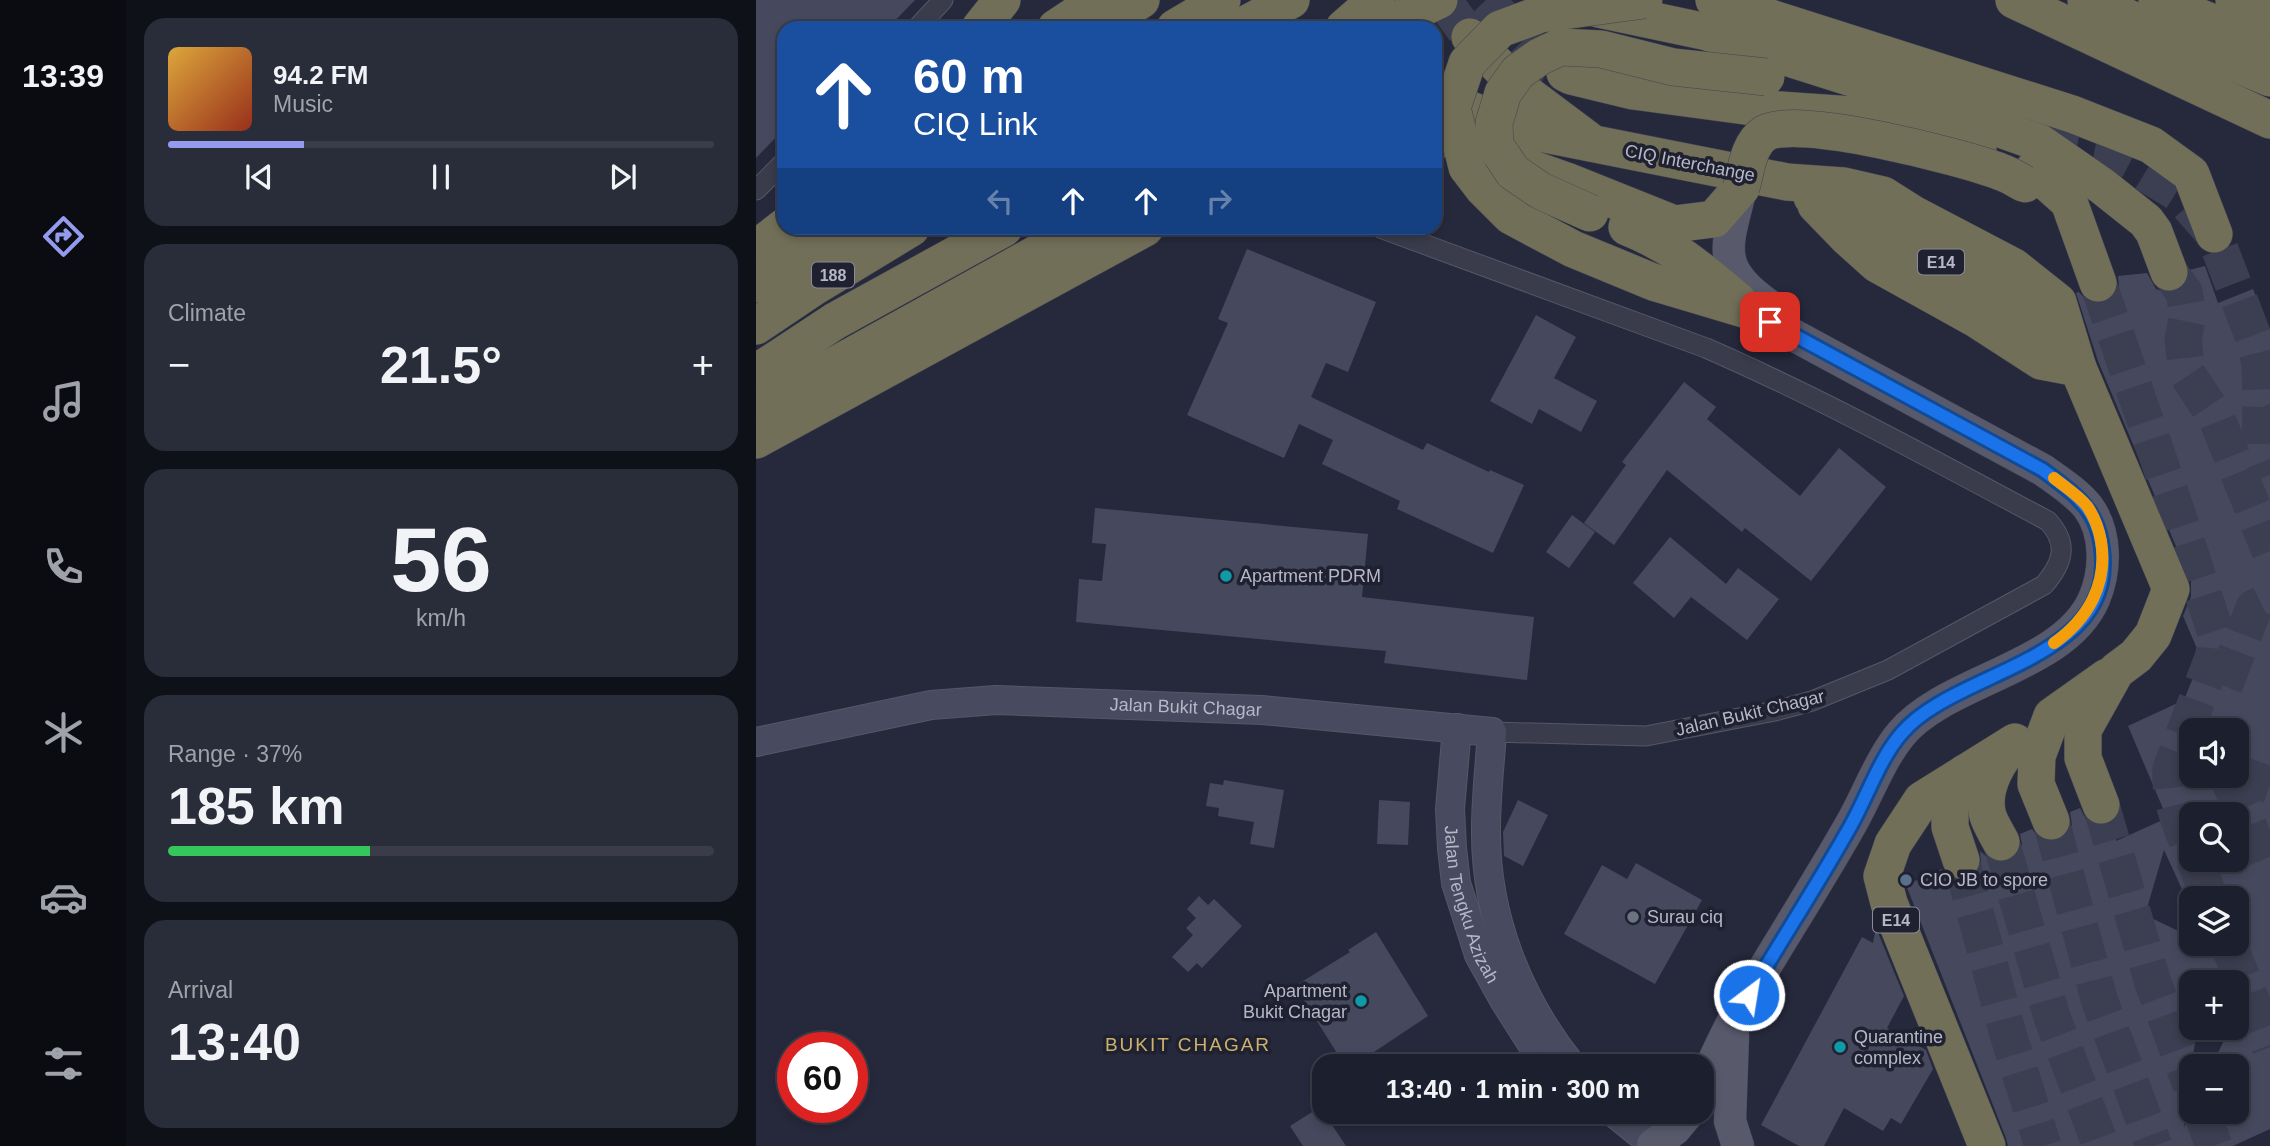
<!DOCTYPE html>
<meta charset="utf-8">
<style>
:root{--surface:#1c1f2d;--page:#292c39;--text:#f1f3f6;--muted:#a0a2aa;--line:#3a3d49;--accent:#949bef}
body{margin:0;font-family:Helvetica,sans-serif;background:var(--page);color:var(--text);height:100vh;display:flex;flex-direction:column;font-size:26px;white-space:nowrap}
*{box-sizing:border-box;margin:0}
p{font-size:23px;color:var(--muted)}
.icon{flex:none;width:38px;height:38px;fill:none;stroke:currentColor;stroke-width:2;stroke-linecap:round;stroke-linejoin:round}
.map{position:relative;flex:1;overflow:hidden}
.details{display:flex;flex-direction:column;gap:18px;padding:18px;background:#0f1119;width:630px}
.details>*{flex:none}
.banner{position:absolute;left:21px;top:21px;width:665px;height:214px;border-radius:21px;box-shadow:0 4px 10px #0003,0 0 0 2px var(--line);background:#1a4fa0;color:#fff;overflow:hidden}
.buttons{position:absolute;left:1423px;top:718px;display:grid;gap:14px}
.buttons a{display:grid;place-items:center;width:70px;height:70px;border-radius:14px;background:var(--surface);box-shadow:0 4px 10px #0003,0 0 0 2px var(--line);font-size:35px}
.speed{position:absolute;left:21px;top:1032px;display:flex;gap:14px;font-size:35px;font-weight:700;text-align:center}
.speed>*{display:grid;place-content:center;width:91px;height:91px;border-radius:50%;background:var(--surface);box-shadow:0 4px 10px #0003,0 0 0 2px var(--line);line-height:1}
.speed .limit{border:10px solid #d22;background:#fff;color:#111}
.pin{position:absolute;display:grid;place-items:center;width:60px;height:60px;color:#fff;margin:-30px;border-radius:14px;box-shadow:0 4px 10px #0006}
.me{position:absolute;width:77px;margin:-38px;rotate:31deg;stroke-linejoin:round;filter:drop-shadow(0 0 5px #0008)}
.turn{display:flex;align-items:center;gap:24px;height:147px;padding:0 21px;font-size:32px}
.turn .icon{width:91px;height:91px;stroke-width:2.5}
.turn b{display:block;font-size:49px;line-height:60px}
.lanes{display:flex;align-items:center;height:66px;padding:0 21px;background:#0003;justify-content:center;gap:35px;direction:ltr}
.lanes .off{opacity:.35}
.big{font-size:52px;font-weight:600;line-height:1.1}
.details .tile{flex:1;display:flex;flex-direction:column;justify-content:center;gap:10px;min-width:0;padding:0 24px;border-radius:21px;background:var(--page)}
.details .dial{align-items:center;gap:0}
.dial b{font-size:91px;line-height:1}
.song{display:flex;align-items:center;gap:21px}
.cover{width:84px;height:84px;border-radius:10px;background:linear-gradient(135deg,hsl(40 70% 55%),hsl(10 70% 35%))}
.played{height:7px;border-radius:4px;background:linear-gradient(90deg,var(--accent) 25%,var(--line) 25%)}
.keys{display:flex;justify-content:space-around;direction:ltr}
.heat{display:flex;justify-content:space-between;align-items:center;font-size:38px;direction:ltr}
.charge{height:10px;border-radius:5px;background:linear-gradient(90deg,#34c759 37%,var(--line) 0)}
.trip{position:absolute;left:556px;top:1054px;width:402px;height:70px;border-radius:21px;background:var(--surface);box-shadow:0 4px 10px #0003,0 0 0 2px var(--line);font-weight:600;line-height:70px;text-align:center}
main{display:flex;flex:1;min-height:0}
.tab-bar{display:flex;flex-direction:column;width:126px;justify-content:space-around;align-items:center;background:#0b0c12;color:var(--muted)}
.tab-bar .icon{width:49px;height:49px}
.tab-bar .on{color:var(--accent)}
.tab-bar b{font-size:32px;color:var(--text)}
.map>svg:first-child{display:block}
.building{fill:#46485d;fill-rule:evenodd}
.lines{fill:none;stroke-linecap:round;stroke-linejoin:round}
.highway-tunnel{stroke:#3c3e51;stroke-width:37;stroke-dasharray:37 18;stroke-linecap:butt}
.street-casing{stroke:#555767;stroke-width:21}
.secondary-casing{stroke:#555767;stroke-width:30}
.primary-casing{stroke:#434555;stroke-width:33}
.highway-casing{stroke:#424454;stroke-width:38}
.street{stroke:#3a3c4c;stroke-width:19}
.secondary{stroke:#484a5f;stroke-width:28}
.primary{stroke:#585a6c;stroke-width:32}
.highway{stroke:#716f58;stroke-width:37}
.highway-bridge-casing{stroke:#424454;stroke-width:38;stroke-linecap:butt}
.highway-bridge{stroke:#716f58;stroke-width:37}
.route-casing{stroke:#114b97;stroke-width:18}
.route{stroke:#1a73e8;stroke-width:12}
.slow{stroke:#f59e0b;stroke-width:12}
.culture-dot{fill:#0f9aa8;stroke:#1f2131;stroke-width:2.5}
.service-dot{fill:#5c6f8a;stroke:#1f2131;stroke-width:2.5}
.worship-dot{fill:#6b7280;stroke:#1f2131;stroke-width:2.5}
.labels{text-anchor:middle;dominant-baseline:central;stroke-width:7;stroke-linejoin:round;paint-order:stroke}
.shield{fill:#1f2131;stroke:#898a9a;stroke-width:2}
.shield-label{font-size:16px;font-weight:bold;fill:#b6b7c7}
.street-label{font-size:18px;fill:#b6b7c7;stroke:#1f2131}
.poi-label{font-size:18px;fill:#b6b7c7;stroke:#1f2131;text-anchor:start}
.neighbourhood-label{font-size:19px;letter-spacing:2px;fill:#cbb26d;stroke:#1f2131}
</style>
<main>
<nav class="tab-bar">
<b>13:39</b>
<svg class="icon on" aria-label="directions" viewBox="0 0 24 24"><path d="M12 3l9 9-9 9-9-9zM9 14v-3h6M13 9l2 2-2 2"/></svg>
<svg class="icon" aria-label="music" viewBox="0 0 24 24"><path d="M9 18V5l10-2v13"/><circle cx="6" cy="18" r="3"/><circle cx="16" cy="16" r="3"/></svg>
<svg class="icon" aria-label="phone" viewBox="0 0 24 24"><path d="M5 4h4l2 5-3 2q2 4 5 5l2-3 5 2v4C11 20 4 13 5 4z"/></svg>
<svg class="icon" aria-label="climate" viewBox="0 0 24 24"><path d="M12 3v18M4 7l16 10M4 17L20 7"/></svg>
<svg class="icon" aria-label="car" viewBox="0 0 24 24"><path d="M5 17H2v-5l4-1 3-4h7l3 4 3 1v5h-3M9 17h6M6 11h13"/><circle cx="7" cy="17" r="2"/><circle cx="17" cy="17" r="2"/></svg>
<svg class="icon" aria-label="filters" viewBox="0 0 24 24"><path d="M4 7h16M4 17h16"/><circle cx="9" cy="7" r="2"/><circle cx="15" cy="17" r="2"/></svg>
</nav>
<section class="details">
<div class="tile">
<div class="song"><i class="cover"></i><div><b>94.2 FM</b><p>Music</p></div></div>
<div class="played"></div>
<div class="keys"><svg class="icon" aria-label="previous" viewBox="0 0 24 24"><path d="M18 5L8 12l10 7zM5 5v14"/></svg><svg class="icon" aria-label="pause" viewBox="0 0 24 24"><path d="M8 5v14M16 5v14"/></svg><svg class="icon" aria-label="next" viewBox="0 0 24 24"><path d="M6 5l10 7-10 7zM19 5v14"/></svg></div>
</div>
<div class="tile"><p>Climate</p>
<div class="heat"><a>−</a><b class="big">21.5°</b><a>+</a></div>
</div>
<div class="tile dial"><b>56</b><p>km/h</p></div>
<div class="tile"><p>Range · 37%</p><b class="big">185 km</b><div class="charge"></div></div>
<div class="tile"><p>Arrival</p><b class="big">13:40</b></div>
</section>
<div class="map">
<svg width="1514" height="1146" viewBox="0 0 1514 1146">
<rect width="100%" height="100%" fill="#26293c"/>
<g class="building">
<path d="M0 0H159L132 28H28V129L0 158Z"/>
<path d="M491 249 620 302 592 372 570 363 555 397 667 450 671 443 733 472 734 470 768 485 737 553 641 509 644 501 566 464 577 440 543 424 528 458 431 415 472 323 462 319Z"/>
<path d="M1449 266 1462 303 1497 289 1514 330V1129L1477 1146H1252L1250 1138 1150 885 1186 869 1192 876 1200 880H1212L1221 873 1225 865 1224 851 1234 860 1245 863 1254 861 1263 853 1266 844 1264 834 1276 829 1282 837 1291 842 1303 840 1311 834 1316 825 1314 812 1324 808 1331 821 1341 826 1353 824 1363 816 1360 841 1411 818 1372 726 1428 700 1445 658 1427 616 1435 597V582L1342 361 1320 293 1323 292 1329 299 1338 303H1348L1358 296 1363 286 1362 276 1391 273 1400 289 1410 293 1420 292 1430 285 1433 270ZM1435 730H1480V775H1435ZM1435 814H1480V859H1435ZM1408 850 1430 898H1480V943H1435V937L1389 915ZM1435 982H1480V1027H1474L1456 1066H1480V1111H1435L1428 1127 1435 1066 1442 1027H1435Z"/>
<path d="M780 315 820 337 798 378 841 401 825 432 783 409 776 424 734 401Z"/>
<path d="M928 382 960 407 951 419 1044 496 1083 448 1130 487 1055 581 989 528 986 532 911 470 858 545 828 523 870 465 866 462Z"/>
<path d="M339 508 612 534 606 597 778 617 771 680 628 663 630 651 320 622 323 579 346 581 350 544 336 543Z"/>
<path d="M816 515 839 532 813 568 790 552Z"/>
<path d="M914 537 970 584 982 568 1023 599 991 640 935 597 918 618 877 583Z"/>
<path d="M468 780 528 790 518 848 494 844 498 822 462 816 463 808 450 806 454 783 467 785Z"/>
<path d="M623 800 654 802 652 845 621 844Z"/>
<path d="M762 800 792 815 767 866 748 856 747 832Z"/>
<path d="M880 863 946 900 899 984 808 934 846 865 871 879Z"/>
<path d="M443 896 452 905 458 899 486 926 446 968 441 963 432 972 416 957 437 935 430 928 440 918 431 909Z"/>
<path d="M1120 928 1148 996 1131 1028 1170 1050 1177 1069 1145 1124 1135 1118 1127 1131 1088 1108 1068 1146H1043L1005 1125 1106 937 1117 943Z"/>
<path d="M620 932 672 1016 597 1066H589L539 986 594 952 592 950Z"/>
<path d="M564 1107 590 1146H547L534 1126Z"/>
</g>
<g class="lines">
<g class="highway-tunnel">
<path d="M687 0 714 37"/>
<path d="M730 0 789 63 809 73"/>
<path d="M1284 143 1361 158 1384 170 1423 194 1458 234 1497 336 1504 363 1505 407 1514 428"/>
<path d="M1413 272 1428 292 1432 315 1427 339 1431 374 1461 419 1514 551"/>
<path d="M1342 283 1424 522 1460 634 1458 655 1415 769C1413 799 1424 823 1435 851"/>
<path d="M1505 407 1504 449 1514 475"/>
<path d="M1468 686 1498 608 1514 600"/>
<path d="M1480 773 1514 785"/>
<path d="M1471 775 1509 866 1514 868"/>
<path d="M1345 805 1397 983 1435 1085"/>
<path d="M1295 821 1344 1002 1398 1146"/>
<path d="M1245 842 1296 1017 1345 1146"/>
<path d="M1438 859 1454 898"/>
<path d="M1205 860 1252 1034 1287 1146"/>
<path d="M1472 943 1514 1047"/>
<path d="M1445 1111 1458 1146"/>
</g>
<g class="street-casing">
<g id="street">
<path d="M161 28 187 0"/>
<path d="M0 190 28 162"/>
<path d="M624 228 950 348C1067 399 1179 461 1292 521 1313 544 1307 563 1288 585L1132 670 1056 701 1019 711 890 736 736 732"/>
</g>
</g>
<g class="secondary-casing">
<g id="secondary">
<path id="s1" d="M701 728 694 809 696 848 700 883 723 955 748 1000 790 1066"/>
<path id="s2" d="M0 742 175 705 240 700 506 710 736 732C734 764 730 796 730 829 729 915 762 999 816 1066"/>
<path d="M856 1111 899 1146"/>
</g>
</g>
<g class="primary-casing">
<g id="primary">
<path d="M985 188C972 244 957 266 1011 304"/>
<path d="M977 1035 974 1121 982 1146"/>
<path d="M947 1085C957 1062 967 1039 979 1018 1015 955 1055 894 1091 831 1110 800 1122 762 1145 734 1191 679 1308 668 1338 599 1350 571 1351 533 1332 507 1320 492 1302 481 1287 470L991 310"/>
<path d="M897 1145 919 1129 934 1111"/>
</g>
</g>
<g class="highway-casing">
<g id="highway">
<path d="M958 0 1316 114 1395 145 1435 174 1458 234"/>
<path d="M1258 0 1514 120"/>
<path d="M1330 0 1514 78"/>
<path d="M1401 0 1514 46"/>
<path d="M1478 0 1514 15"/>
<path d="M842 9 951 32 1134 90 1284 143 1346 186 1390 221 1398 232 1413 272"/>
<path d="M224 28 246 0"/>
<path d="M300 28 342 0"/>
<path d="M341 28 385 0"/>
<path d="M419 28 466 0"/>
<path d="M483 28 535 0"/>
<path d="M588 28 620 0"/>
<path d="M624 28 683 0"/>
<path d="M714 37 767 91 831 139"/>
<path d="M809 73 815 76 877 91 1011 109 1097 115 1176 133 1222 150"/>
<path d="M679 96 763 129 1031 182 1088 186 1127 195 1157 214 1258 267 1302 302 1322 368 1415 589 1397 635 1380 656 1360 671 1327 730V758L1345 805"/>
<path d="M679 134 813 182 918 224 958 219 985 188"/>
<path d="M711 167 727 188 755 216 817 249 897 282 991 310"/>
<path d="M1277 170 1313 202 1342 283"/>
<path d="M1056 197 1103 216 1133 235 1234 288 1280 322 1315 360"/>
<path d="M1060 205 1091 237 1121 264 1220 319 1285 361 1322 368"/>
<path d="M871 227C918 246 944 269 982 301"/>
<path d="M0 249 28 227"/>
<path d="M0 284 93 228"/>
<path d="M0 326 58 287 155 228"/>
<path d="M0 373 79 321 248 228"/>
<path d="M0 409 327 228"/>
<path d="M0 440 389 228"/>
<path d="M1295 821 1280 784 1281 756 1296 716 1351 677"/>
<path d="M1245 842C1241 834 1235 825 1232 816 1225 792 1239 765 1254 748"/>
<path d="M1205 860 1194 827V800L1209 773"/>
<path d="M1231 1146 1133 903 1126 876 1137 844 1166 800 1259 742"/>
</g>
</g>
<use href="#street" class="street"/>
<use href="#secondary" class="secondary"/>
<use href="#primary" class="primary"/>
<use href="#highway" class="highway"/>
<g class="highway-bridge-casing">
<g id="highway-bridge">
<path d="M711 167 696 108 711 63 744 29 785 14 888 0"/>
<path d="M985 188C990 171 992 145 1008 134 1037 113 1209 158 1245 172 1254 175 1261 180 1269 184"/>
<path d="M834 213 785 191 757 172 739 145 738 123 747 93 762 72 783 57 804 47 845 49 917 67 1010 77"/>
</g>
</g>
<use href="#highway-bridge" class="highway-bridge"/>
</g>
<g class="lines">
<g class="route-casing">
<path id="route" d="M993 995C1026 939 1062 884 1094 827 1111 797 1123 760 1145 734 1196 672 1348 663 1347 563 1346 512 1324 498 1287 470L1014 322"/>
</g>
<use href="#route" class="route"/>
<path class="slow" d="M1298 643C1332 619 1352 584 1345 541 1343 530 1338 516 1331 506 1322 495 1309 487 1298 478"/>
</g>
<g class="culture-dot">
<circle cx="470" cy="576" r="7"/>
<circle cx="605" cy="1001" r="7"/>
<circle cx="1084" cy="1047" r="7"/>
</g>
<circle class="service-dot" cx="1150" cy="880" r="7"/>
<circle class="worship-dot" cx="877" cy="917" r="7"/>
<g class="labels">
<g class="shield">
<rect x="1162" y="249.5" width="46" height="25" rx="5"/>
<rect x="56" y="262.5" width="42" height="25" rx="5"/>
<rect x="1117" y="907.5" width="46" height="25" rx="5"/>
</g>
<g class="shield-label">
<text x="1185" y="262">E14</text>
<text x="77" y="275">188</text>
<text x="1140" y="920">E14</text>
</g>
<g class="street-label">
<text transform="translate(934 163) rotate(11)">CIQ Interchange</text>
<text stroke="none"><textPath href="#s2" startOffset="434">Jalan Bukit Chagar</textPath></text>
<text transform="translate(994 713) rotate(-13)">Jalan Bukit Chagar</text>
<text stroke="none"><textPath href="#s1" startOffset="180">Jalan Tengku Azizah</textPath></text>
</g>
<g class="poi-label">
<text x="484" y="576">Apartment PDRM</text>
<text x="1164" y="880">CIO JB to spore</text>
<text x="891" y="917">Surau ciq</text>
<text x="591" y="991" text-anchor="end">Apartment<tspan x="591" dy="21">Bukit Chagar</tspan></text>
<text x="1098" y="1037">Quarantine<tspan x="1098" dy="21">complex</tspan></text>
</g>
<g class="neighbourhood-label">
<text x="432" y="1044">BUKIT CHAGAR</text>
</g>
</g>
</svg>
<div class="buttons">
<a><svg class="icon" aria-label="sound" viewBox="0 0 24 24"><path d="M4 9h4l5-4v14l-5-4H4zM17 9q2 3 0 6"/></svg></a>
<a><svg class="icon" aria-label="search" viewBox="0 0 24 24"><circle cx="10" cy="10" r="6"/><path d="M15 15l6 6"/></svg></a>
<a><svg class="icon" aria-label="layers" viewBox="0 0 24 24"><path d="M12 4l9 5-9 5-9-5zM3 14l9 5 9-5"/></svg></a>
<a>+</a>
<a>−</a>
</div>
<div class="speed"><div class="limit">60</div></div>
<div class="pin" style="left:1014px;top:322px;background:#d93025"><svg class="icon" aria-label="arrive" viewBox="0 0 24 24"><path d="M6 21V4h12l-3 4 3 4H6"/></svg></div>
<svg class="me" style="left:993px;top:995px" viewBox="-20 -20 40 40"><circle r="17" fill="#1a73e8" stroke="#fff" stroke-width="3"/><path d="M0-11L8 9 0 5-8 9z" fill="#fff"/></svg>
<div class="trip">13:40 · 1 min · 300 m</div>
<div class="banner">
<div class="turn"><svg class="icon" aria-label="ahead" viewBox="0 0 24 24"><path d="M12 20V5M6 11l6-6 6 6"/></svg><div><b>60 m</b>CIQ Link</div></div>
<div class="lanes"><svg class="icon off" aria-label="left" viewBox="0 0 24 24"><path d="M17 20v-9H6M10 6l-5 5 5 5"/></svg><svg class="icon" aria-label="ahead" viewBox="0 0 24 24"><path d="M12 20V5M6 11l6-6 6 6"/></svg><svg class="icon" aria-label="ahead" viewBox="0 0 24 24"><path d="M12 20V5M6 11l6-6 6 6"/></svg><svg class="icon off" aria-label="right" viewBox="0 0 24 24"><path d="M7 20v-9h11M14 6l5 5-5 5"/></svg></div>
</div>
</div>
</main>
